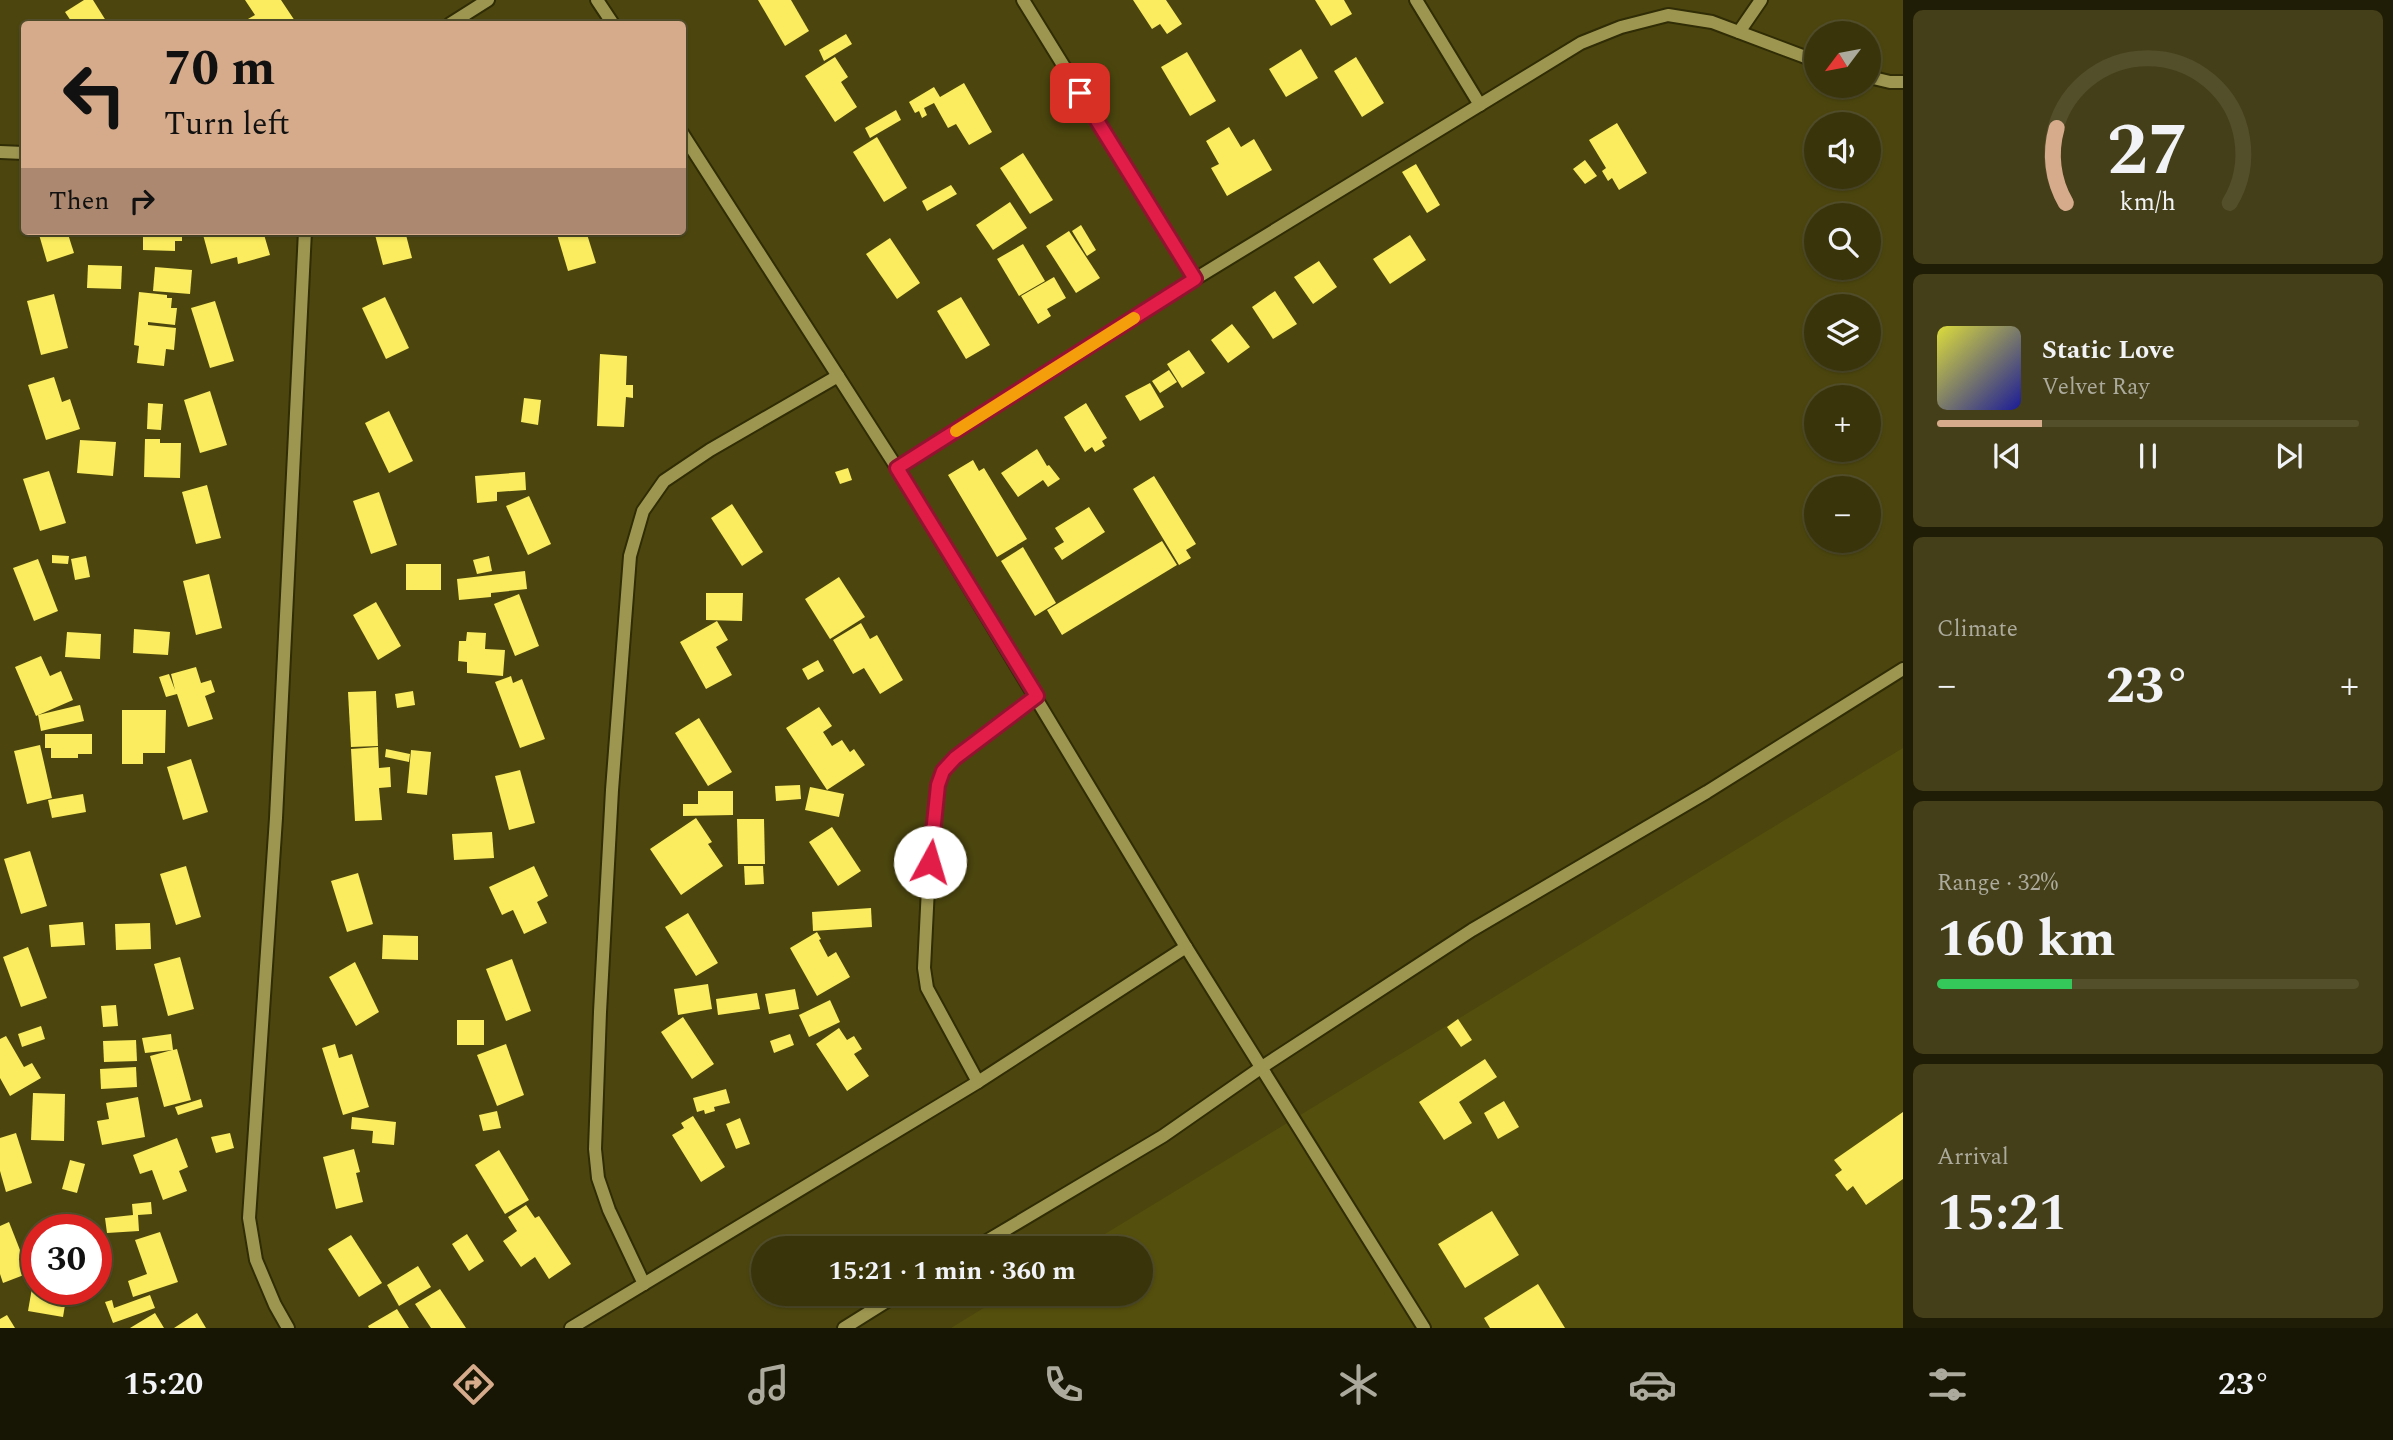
<!DOCTYPE html>
<meta charset="utf-8">
<style>
:root{--surface:#39340a;--page:#443f18;--text:#f1f3f6;--muted:#abaa9c;--line:#534f2b;--accent:#d6ab8b}
body{margin:0;font-family:Spectral,serif;background:var(--page);color:var(--text);height:100vh;display:flex;flex-direction:column;font-size:26px;white-space:nowrap}
*{box-sizing:border-box;margin:0}
p{font-size:23px;color:var(--muted)}
.icon{flex:none;width:38px;height:38px;fill:none;stroke:currentColor;stroke-width:2;stroke-linecap:round;stroke-linejoin:round}
.map{position:relative;flex:1;overflow:hidden}
.side{display:flex;flex-direction:column;gap:10px;padding:10px;background:#1f1d06;width:490px}
.side>*{flex:none}
.top-card{position:absolute;left:21px;top:21px;width:665px;height:214px;border-radius:7px;box-shadow:0 2px 5px #0004,0 0 0 2px var(--line);background:#d6ab8b;color:#111;overflow:hidden}
.needle{width:46px;rotate:238deg}
.tools{position:absolute;left:1804px;top:21px;display:grid;gap:14px}
.tools a{display:grid;place-items:center;width:77px;height:77px;border-radius:50%;background:var(--surface);box-shadow:0 2px 5px #0004,0 0 0 2px var(--line);font-size:35px}
.speed{position:absolute;left:21px;top:1214px;display:flex;gap:14px;font-size:35px;font-weight:700;text-align:center}
.speed>*{display:grid;place-content:center;width:91px;height:91px;border-radius:50%;background:var(--surface);box-shadow:0 2px 5px #0004,0 0 0 2px var(--line);line-height:1}
.speed .limit{border:10px solid #d22;background:#fff;color:#111}
.pin{position:absolute;display:grid;place-items:center;width:60px;height:60px;color:#fff;margin:-30px;border-radius:14px;box-shadow:0 4px 10px #0006}
.me{position:absolute;width:77px;margin:-38px;rotate:6deg;stroke-linejoin:round;filter:drop-shadow(0 0 5px #0008)}
.turn{display:flex;align-items:center;gap:24px;height:147px;padding:0 28px;font-size:32px}
.turn .icon{width:91px;height:91px;stroke-width:2.5}
.turn b{display:block;font-size:49px;line-height:60px}
.then{display:flex;align-items:center;height:66px;padding:0 28px;background:#0003;gap:14px;font-size:26px}
.big{font-size:52px;font-weight:700;line-height:1.1}
.side .tile{flex:1;display:flex;flex-direction:column;justify-content:center;gap:10px;min-width:0;padding:0 24px;border-radius:10px;background:var(--page)}
.side .dial{align-items:center;gap:0}
.dial svg{height:182px;overflow:visible;fill:none;stroke:var(--line);stroke-width:7;stroke-linecap:round;text-anchor:middle}
.dial text{fill:var(--text);stroke:none}
.song{display:flex;align-items:center;gap:21px}
.cover{width:84px;height:84px;border-radius:10px;background:linear-gradient(135deg,hsl(60 70% 55%),hsl(240 70% 35%))}
.played{height:7px;border-radius:4px;background:linear-gradient(90deg,var(--accent) 25%,var(--line) 25%)}
.keys{display:flex;justify-content:space-around;direction:ltr}
.heat{display:flex;justify-content:space-between;align-items:center;font-size:38px;direction:ltr}
.charge{height:10px;border-radius:5px;background:linear-gradient(90deg,#34c759 32%,var(--line) 0)}
.trip{position:absolute;left:751px;top:1236px;width:402px;height:70px;border-radius:35px;background:var(--surface);box-shadow:0 2px 5px #0004,0 0 0 2px var(--line);font-weight:700;line-height:70px;text-align:center}
.tab-bar{display:flex;height:112px;justify-content:space-around;align-items:center;background:#171504;color:var(--muted)}
.tab-bar .icon{width:49px;height:49px}
.tab-bar .active{color:var(--accent)}
.tab-bar b{font-size:32px;color:var(--text)}
main{display:flex;flex:1;min-height:0}
.map>svg:first-child{display:block}
.built{fill:#554f0d}
.building{fill:#faec5e}
.lines{fill:none;stroke-linecap:round;stroke-linejoin:round}
.minor-casing{stroke:#302c05;stroke-width:16}
.minor{stroke:#9d9650;stroke-width:12}
.route-casing{stroke:#92132f;stroke-width:18}
.route{stroke:#e11d48;stroke-width:12}
.slow{stroke:#f59e0b;stroke-width:12}
</style>
<main>
<div class="map">
<svg width="1903" height="1328" viewBox="0 0 1903 1328">
<rect width="100%" height="100%" fill="#4c460e"/>
<path class="built" d="M1903 748V1328H951L1008 1293H1141V1248H1082Z"/>
<g class="building">
<path d="M84 0H93L108 24H73L65 12Z"/>
<path d="M245 0H281L297 24H252L248 19 255 15Z"/>
<path d="M758 0H791L809 31 785 46Z"/>
<path d="M1133 0H1166L1182 24 1167 34 1160 24 1152 29Z"/>
<path d="M1315 0H1344L1352 14 1331 26Z"/>
<path d="M846 34 852 44 824 61 819 50Z"/>
<path d="M1301 49 1318 78 1286 97 1269 69Z"/>
<path d="M1187 52 1216 101 1190 116 1161 67Z"/>
<path d="M835 57 848 77 841 82 857 107 835 122 805 76Z"/>
<path d="M1356 57 1384 103 1362 117 1334 71Z"/>
<path d="M964 83 992 132 969 145 956 124 948 128 934 103 924 108 927 115 922 118 919 111 915 113 909 102 934 87 940 97Z"/>
<path d="M896 110 901 120 870 138 865 128Z"/>
<path d="M1617 123 1647 173 1619 190 1612 178 1608 181 1602 171 1606 168 1589 140Z"/>
<path d="M1229 127 1241 147 1254 139 1272 170 1227 196 1211 168 1219 164 1206 141Z"/>
<path d="M877 137 907 188 884 202 853 152Z"/>
<path d="M1023 153 1053 200 1030 214 1000 168Z"/>
<path d="M1585 160 1597 176 1585 184 1573 169Z"/>
<path d="M1416 164 1440 205 1427 213 1402 172Z"/>
<path d="M951 185 957 194 927 211 922 201Z"/>
<path d="M1010 202 1027 228 993 250 976 225Z"/>
<path d="M1081 225 1096 250 1087 256 1072 231Z"/>
<path d="M38 231H67L74 253 47 262Z"/>
<path d="M143 231H182V241H175V251L143 250Z"/>
<path d="M202 231H263L270 255 238 264 237 257 211 264Z"/>
<path d="M374 231H405L412 258 383 265Z"/>
<path d="M556 231H586L596 263 568 271Z"/>
<path d="M1069 231 1100 278 1076 293 1046 246Z"/>
<path d="M1410 235 1426 260 1390 284 1373 259Z"/>
<path d="M890 238 920 283 897 299 866 254Z"/>
<path d="M1023 244 1045 281 1019 296 997 259Z"/>
<path d="M1319 261 1337 287 1313 304 1294 277Z"/>
<path d="M88 265 122 266 121 289 87 288Z"/>
<path d="M155 267 192 270 190 294 153 291Z"/>
<path d="M1054 277 1066 298 1047 309 1051 316 1038 324 1021 296Z"/>
<path d="M1275 291 1297 324 1273 339 1252 307Z"/>
<path d="M139 292 167 295V298H172L171 308H177L175 325 148 322V325L176 328 174 350 166 349 164 366 137 363 139 346 134 345Z"/>
<path d="M54 294 68 348 41 355 27 301Z"/>
<path d="M385 297 409 348 386 359 362 308Z"/>
<path d="M961 297 990 345 966 359 937 311Z"/>
<path d="M215 301 234 361 210 368 191 308Z"/>
<path d="M1232 324 1250 347 1228 363 1211 340Z"/>
<path d="M1189 350 1205 373 1182 388 1167 364Z"/>
<path d="M600 354 627 356 626 385H633V398L626 397 624 427 597 426Z"/>
<path d="M1169 370 1177 382 1160 393 1152 381Z"/>
<path d="M54 377 62 402 70 399 80 429 46 440 28 385Z"/>
<path d="M1150 383 1164 407 1140 421 1125 396Z"/>
<path d="M210 391 227 445 200 453 184 400Z"/>
<path d="M524 398 541 400 538 425 521 422Z"/>
<path d="M148 403 163 404 161 430 147 429Z"/>
<path d="M1086 403 1107 438 1102 441 1105 446 1095 452 1092 447 1085 452 1064 417Z"/>
<path d="M389 411 413 461 389 473 365 423Z"/>
<path d="M145 439H160V443H181L180 478 144 477Z"/>
<path d="M80 440 116 442 113 476 77 473Z"/>
<path d="M1037 449 1047 466 1049 465 1060 479 1048 487 1043 480 1018 497 1001 473Z"/>
<path d="M973 460 979 471 984 468 1027 539 997 557 948 475Z"/>
<path d="M848 468 852 480 840 484 835 472Z"/>
<path d="M49 471 66 523 40 531 23 479Z"/>
<path d="M525 472 526 490 497 492V501L477 503 475 476Z"/>
<path d="M1154 476 1196 544 1186 550 1191 558 1179 565 1133 489Z"/>
<path d="M207 485 221 538 196 544 182 492Z"/>
<path d="M379 492 397 545 371 554 353 501Z"/>
<path d="M529 496 551 544 528 555 506 506Z"/>
<path d="M732 504 763 552 742 566 711 518Z"/>
<path d="M1089 507 1105 532 1062 560 1054 548 1064 542 1055 528Z"/>
<path d="M1162 541 1177 565 1062 635 1047 610Z"/>
<path d="M1023 547 1056 603 1035 616 1001 561Z"/>
<path d="M52 555 69 556 68 564 52 563Z"/>
<path d="M86 556 90 577 75 580 71 559Z"/>
<path d="M489 556 492 571 477 574 473 560Z"/>
<path d="M38 559 58 611 34 621 13 568Z"/>
<rect x="406" y="564" width="35" height="26"/>
<path d="M525 571 527 589 491 593V597L459 600 457 579Z"/>
<path d="M209 574 222 628 196 635 183 581Z"/>
<path d="M839 577 865 617 830 639 805 599Z"/>
<path d="M706 593H743L742 621 706 620Z"/>
<path d="M519 594 539 646 515 656 494 604Z"/>
<path d="M376 602 401 646 378 660 353 615Z"/>
<path d="M717 621 728 640 716 647 732 675 706 689 680 642Z"/>
<path d="M861 623 870 639 877 635 903 680 880 694 864 668 853 674 833 640Z"/>
<path d="M134 629 170 632 168 655 133 653Z"/>
<path d="M67 632 101 634 100 659 65 657Z"/>
<path d="M467 632 486 633 485 649 505 650 503 676 467 673V662L458 661 459 641H466Z"/>
<path d="M41 656 50 676 61 671 73 700 36 716 15 667Z"/>
<path d="M818 660 824 671 808 680 802 669Z"/>
<path d="M196 667 201 683 211 680 215 692 205 696 213 719 188 727 177 694 166 697 159 677 169 674 175 690 171 674Z"/>
<path d="M511 676 513 683 522 679 545 739 520 748 495 682Z"/>
<path d="M376 691 378 746 351 747 348 692Z"/>
<path d="M413 691 415 705 397 708 395 694Z"/>
<path d="M80 705 84 721 41 731 38 715Z"/>
<path d="M819 707 832 726 823 732 832 746 842 740 850 752 854 749 865 765 827 790 786 728Z"/>
<path d="M122 710H166L165 753H143V764H122Z"/>
<path d="M699 718 732 772 708 786 675 733Z"/>
<path d="M45 734H92V754H78V758H51V748H45Z"/>
<path d="M40 745 52 798 27 804 14 751Z"/>
<path d="M378 747 379 768 390 767 391 787 379 788 382 820 355 821 351 749Z"/>
<path d="M386 749 410 754 409 762 385 757Z"/>
<path d="M411 750 431 752 427 795 407 793Z"/>
<path d="M191 759 208 812 183 820 167 767Z"/>
<path d="M520 770 535 823 509 830 495 776Z"/>
<path d="M800 785 801 799 776 801 775 786Z"/>
<path d="M810 787 844 794 839 817 805 810Z"/>
<path d="M698 791H733V815L683 816V804H698Z"/>
<path d="M83 794 86 812 52 818 48 800Z"/>
<path d="M696 818 712 842 708 844 723 866 681 895 650 849Z"/>
<path d="M737 819H764L765 864H738Z"/>
<path d="M832 827 861 871 838 886 809 842Z"/>
<path d="M492 832 494 858 454 860 452 834Z"/>
<path d="M30 851 47 906 21 914 4 859Z"/>
<path d="M186 866 201 917 176 925 160 874Z"/>
<path d="M534 866 548 896 537 902 547 923 524 934 513 910 502 915 489 887Z"/>
<path d="M744 866H763L764 884 745 885Z"/>
<path d="M358 873 373 924 347 932 331 881Z"/>
<path d="M871 908 872 927 813 931 812 912Z"/>
<path d="M688 913 718 963 696 976 665 927Z"/>
<path d="M83 922 85 945 51 947 49 925Z"/>
<path d="M150 923 151 949 116 950 115 924Z"/>
<path d="M817 932 821 939 819 940 828 957 836 952 850 977 817 996 790 948Z"/>
<path d="M383 935 418 936V960L382 959Z"/>
<path d="M28 947 47 998 21 1007 3 957Z"/>
<path d="M180 957 194 1009 168 1016 154 964Z"/>
<path d="M512 959 531 1011 506 1021 486 969Z"/>
<path d="M355 962 379 1012 356 1026 329 977Z"/>
<path d="M708 984 712 1009 678 1015 674 989Z"/>
<path d="M795 989 799 1009 769 1014 765 994Z"/>
<path d="M757 993 760 1009 718 1015 716 999Z"/>
<path d="M830 1000 840 1022 809 1037 799 1015Z"/>
<path d="M116 1005 118 1026 103 1027 101 1006Z"/>
<path d="M683 1017 714 1064 692 1079 661 1032Z"/>
<path d="M1458 1019 1472 1040 1461 1047 1447 1027Z"/>
<rect x="457" y="1020" width="27" height="25"/>
<path d="M41 1026 45 1039 22 1047 18 1034Z"/>
<path d="M839 1028 847 1040 854 1036 862 1049 854 1054 869 1076 847 1091 816 1044Z"/>
<path d="M171 1034 173 1050 177 1049 191 1100 164 1107 150 1056 172 1050 145 1053 142 1038Z"/>
<path d="M790 1034 794 1045 774 1053 770 1041Z"/>
<path d="M6 1036 24 1067 32 1063 41 1078 10 1096 0 1078V1039Z"/>
<path d="M136 1040 137 1061 104 1062 103 1041Z"/>
<path d="M335 1044 339 1058 352 1054 369 1107 343 1115 322 1048Z"/>
<path d="M506 1044 524 1095 497 1106 477 1055Z"/>
<path d="M1485 1059 1497 1077 1459 1102 1472 1123 1444 1140 1419 1102Z"/>
<path d="M136 1067 137 1087 101 1089 100 1069Z"/>
<path d="M726 1089 730 1103 714 1107 715 1111 705 1114 704 1110 697 1112 693 1098Z"/>
<path d="M33 1093 65 1094 64 1141 31 1140Z"/>
<path d="M138 1097 145 1137 102 1145 97 1121 109 1119 106 1103Z"/>
<path d="M201 1099 203 1107 178 1115 175 1107Z"/>
<path d="M1504 1101 1519 1127 1498 1139 1484 1113Z"/>
<path d="M497 1111 501 1128 483 1131 479 1115Z"/>
<path d="M1903 1112V1179L1866 1205 1853 1186 1847 1191 1835 1175 1842 1170 1834 1160Z"/>
<path d="M693 1116 725 1167 701 1182 672 1135 684 1128 681 1123Z"/>
<path d="M352 1117 396 1122 394 1145 372 1143 373 1131 351 1129Z"/>
<path d="M740 1118 750 1144 736 1149 726 1124Z"/>
<path d="M16 1133 32 1183 6 1192 0 1171V1138Z"/>
<path d="M230 1133 234 1148 216 1153 211 1137Z"/>
<path d="M177 1138 188 1167 179 1171 187 1191 163 1200 152 1170 140 1174 133 1155Z"/>
<path d="M354 1149 360 1172 356 1173 363 1202 336 1209 323 1157Z"/>
<path d="M499 1150 529 1200 505 1214 475 1165Z"/>
<path d="M70 1160 85 1164 77 1193 62 1189Z"/>
<path d="M151 1202 152 1214 138 1215 139 1231 107 1233 105 1218 133 1215 132 1204Z"/>
<path d="M526 1205 535 1218 539 1216 571 1264 549 1279 535 1257 521 1267 503 1241 517 1231 508 1217Z"/>
<path d="M1492 1211 1519 1255 1465 1288 1438 1244Z"/>
<path d="M9 1222 29 1273 3 1283 0 1274V1226Z"/>
<path d="M160 1232 178 1282 133 1297 128 1281 147 1274 135 1240Z"/>
<path d="M467 1234 484 1261 469 1271 452 1244Z"/>
<path d="M351 1235 382 1283 359 1297 328 1249Z"/>
<path d="M418 1266 431 1287 399 1306 387 1285Z"/>
<path d="M1538 1284 1565 1328H1490L1484 1318Z"/>
<path d="M32 1288 67 1293 63 1317 28 1311Z"/>
<path d="M440 1289 466 1328H431L415 1304Z"/>
<path d="M150 1295 155 1308 113 1323 105 1302 112 1300 114 1308Z"/>
<path d="M397 1309 409 1328H369L368 1326Z"/>
<path d="M155 1313 164 1328H130Z"/>
<path d="M197 1313 206 1328H174Z"/>
<path d="M7 1315 15 1328H0V1319Z"/>
</g>
<g class="lines">
<g class="minor-casing">
<g id="minor">
<path d="M597 0 613 24"/>
<path d="M1023 0 1195 279"/>
<path d="M1416 0 1480 105"/>
<path d="M450 24 488 0"/>
<path d="M1739 32 1761 0"/>
<path d="M1869 77 1890 82H1903"/>
<path d="M682 133 897 468 1186 947 1424 1328"/>
<path d="M0 152 24 153"/>
<path d="M897 468 1195 279 1581 43 1621 27 1668 15 1712 22 1816 61"/>
<path d="M978 1082 927 988 924 968 928 888 938 785 943 771 955 758 1037 696"/>
<path d="M975 1248 1163 1136 1262 1067 1472 930 1707 792 1903 669"/>
<path d="M644 1284 609 1210 598 1178 595 1149 600 1012 612 790 630 556 643 511 664 481 710 450 838 376"/>
<path d="M288 1328 275 1305 256 1260 249 1218 276 818 305 231"/>
<path d="M571 1328 978 1082 1186 947"/>
<path d="M844 1328 900 1293"/>
</g>
</g>
<use href="#minor" class="minor"/>
</g>
<g class="lines">
<g class="route-casing">
<path id="route" d="M930 862 938 785 943 771 955 758 1037 696 897 468 1195 279 1080 93"/>
</g>
<use href="#route" class="route"/>
<path class="slow" d="M956 431 1134 318"/>
</g>
</svg>
<div class="tools">
<a><svg class="needle" viewBox="-14 -14 28 28"><path d="M0-13l5 13h-10z" fill="#e53935"/><path d="M0 13l5-13h-10z" fill="#abaa9c"/></svg></a>
<a><svg class="icon" aria-label="sound" viewBox="0 0 24 24"><path d="M4 9h4l5-4v14l-5-4H4zM17 9q2 3 0 6"/></svg></a>
<a><svg class="icon" aria-label="search" viewBox="0 0 24 24"><circle cx="10" cy="10" r="6"/><path d="M15 15l6 6"/></svg></a>
<a><svg class="icon" aria-label="layers" viewBox="0 0 24 24"><path d="M12 4l9 5-9 5-9-5zM3 14l9 5 9-5"/></svg></a>
<a>+</a>
<a>−</a>
</div>
<div class="speed"><div class="limit">30</div></div>
<div class="pin" style="left:1080px;top:93px;background:#d93025"><svg class="icon" aria-label="arrive" viewBox="0 0 24 24"><path d="M6 21V4h12l-3 4 3 4H6"/></svg></div>
<svg class="me" style="left:930px;top:862px" viewBox="-20 -20 40 40"><circle r="19" fill="#fff"/><path d="M0-13L10 11 0 6-10 11z" fill="#e11d48"/></svg>
<div class="trip">15:21 · 1 min · 360 m</div>
<div class="top-card">
<div class="turn"><svg class="icon" aria-label="left" viewBox="0 0 24 24"><path d="M17 20v-9H6M10 6l-5 5 5 5"/></svg><div><b>70 m</b>Turn left</div></div>
<div class="then">Then<svg class="icon" aria-label="right" viewBox="0 0 24 24"><path d="M7 20v-9h11M14 6l5 5-5 5"/></svg></div>
</div>
</div>
<section class="side">
<div class="tile dial"><svg viewBox="0 0 100 80">
<path d="M14 69A42 42 0 1 1 86 69"/>
<path d="M14 69A42 42 0 0 1 10 36" stroke="#d6ab8b"/>
<text x="50" y="56" font-size="32" font-weight="700">27</text>
<text x="50" y="72" font-size="11">km/h</text>
</svg></div>
<div class="tile">
<div class="song"><i class="cover"></i><div><b>Static Love</b><p>Velvet Ray</p></div></div>
<div class="played"></div>
<div class="keys"><svg class="icon" aria-label="previous" viewBox="0 0 24 24"><path d="M18 5L8 12l10 7zM5 5v14"/></svg><svg class="icon" aria-label="pause" viewBox="0 0 24 24"><path d="M8 5v14M16 5v14"/></svg><svg class="icon" aria-label="next" viewBox="0 0 24 24"><path d="M6 5l10 7-10 7zM19 5v14"/></svg></div>
</div>
<div class="tile"><p>Climate</p>
<div class="heat"><a>−</a><b class="big">23°</b><a>+</a></div>
</div>
<div class="tile"><p>Range · 32%</p><b class="big">160 km</b><div class="charge"></div></div>
<div class="tile"><p>Arrival</p><b class="big">15:21</b></div>
</section>
</main>
<nav class="tab-bar">
<b>15:20</b>
<svg class="icon active" aria-label="directions" viewBox="0 0 24 24"><path d="M12 3l9 9-9 9-9-9zM9 14v-3h6M13 9l2 2-2 2"/></svg>
<svg class="icon" aria-label="music" viewBox="0 0 24 24"><path d="M9 18V5l10-2v13"/><circle cx="6" cy="18" r="3"/><circle cx="16" cy="16" r="3"/></svg>
<svg class="icon" aria-label="phone" viewBox="0 0 24 24"><path d="M5 4h4l2 5-3 2q2 4 5 5l2-3 5 2v4C11 20 4 13 5 4z"/></svg>
<svg class="icon" aria-label="climate" viewBox="0 0 24 24"><path d="M12 3v18M4 7l16 10M4 17L20 7"/></svg>
<svg class="icon" aria-label="car" viewBox="0 0 24 24"><path d="M5 17H2v-5l4-1 3-4h7l3 4 3 1v5h-3M9 17h6M6 11h13"/><circle cx="7" cy="17" r="2"/><circle cx="17" cy="17" r="2"/></svg>
<svg class="icon" aria-label="filters" viewBox="0 0 24 24"><path d="M4 7h16M4 17h16"/><circle cx="9" cy="7" r="2"/><circle cx="15" cy="17" r="2"/></svg>
<b>23°</b>
</nav>
